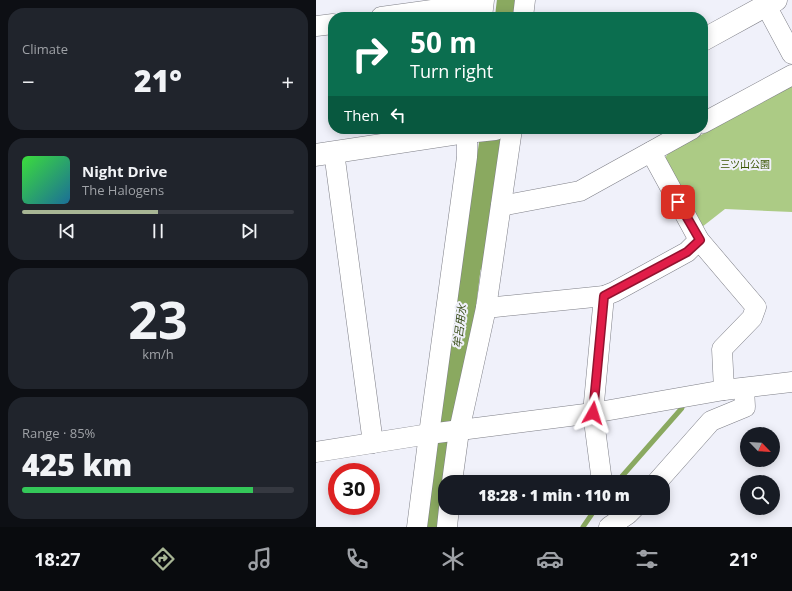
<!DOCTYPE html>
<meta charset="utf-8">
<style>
:root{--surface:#171b24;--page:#20242c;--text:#f1f3f6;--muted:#9ea1a6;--line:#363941;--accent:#a7b594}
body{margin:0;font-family:"Open Sans","Noto Sans JP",sans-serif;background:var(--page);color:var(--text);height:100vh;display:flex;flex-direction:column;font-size:15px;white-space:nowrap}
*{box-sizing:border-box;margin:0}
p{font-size:13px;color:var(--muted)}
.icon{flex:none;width:22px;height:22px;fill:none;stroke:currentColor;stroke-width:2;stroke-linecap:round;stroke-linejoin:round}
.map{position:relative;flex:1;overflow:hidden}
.drawer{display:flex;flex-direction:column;gap:8px;padding:8px;background:#0d0f14;width:316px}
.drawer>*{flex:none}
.banner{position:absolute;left:12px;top:12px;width:380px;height:122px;border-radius:16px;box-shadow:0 2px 10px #0003;background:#0b6e4f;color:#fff;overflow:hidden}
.needle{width:26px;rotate:115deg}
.controls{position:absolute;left:424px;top:427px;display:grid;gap:8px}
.controls a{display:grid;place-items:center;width:40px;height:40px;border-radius:50%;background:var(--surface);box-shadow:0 2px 10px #0003;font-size:20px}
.speed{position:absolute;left:12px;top:463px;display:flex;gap:8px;font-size:20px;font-weight:700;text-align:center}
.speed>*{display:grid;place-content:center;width:52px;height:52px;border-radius:50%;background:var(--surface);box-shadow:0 2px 10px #0003;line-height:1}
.speed .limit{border:6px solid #d22;background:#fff;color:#111}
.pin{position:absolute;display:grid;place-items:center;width:34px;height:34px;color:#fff;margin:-17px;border-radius:8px;box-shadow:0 2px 6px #0006}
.me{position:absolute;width:44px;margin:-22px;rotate:6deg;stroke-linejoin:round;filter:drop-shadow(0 0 3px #0008)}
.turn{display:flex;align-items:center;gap:14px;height:84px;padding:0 16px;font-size:18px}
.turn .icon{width:52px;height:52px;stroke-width:2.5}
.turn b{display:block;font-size:28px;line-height:34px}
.then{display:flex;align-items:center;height:38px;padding:0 16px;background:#0003;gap:8px;font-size:15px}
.big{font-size:30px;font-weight:800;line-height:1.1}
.drawer .card{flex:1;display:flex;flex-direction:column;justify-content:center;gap:6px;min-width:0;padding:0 14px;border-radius:16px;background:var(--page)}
.drawer .dial{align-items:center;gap:0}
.dial b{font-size:52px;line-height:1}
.song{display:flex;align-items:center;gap:12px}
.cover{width:48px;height:48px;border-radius:6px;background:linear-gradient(135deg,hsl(120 70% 55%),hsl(200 70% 35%))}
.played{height:4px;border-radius:2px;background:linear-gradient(90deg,var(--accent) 50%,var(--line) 50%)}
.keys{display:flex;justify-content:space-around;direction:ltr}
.heat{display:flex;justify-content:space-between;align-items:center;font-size:22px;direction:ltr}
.charge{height:6px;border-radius:3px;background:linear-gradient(90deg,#34c759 85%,var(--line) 0)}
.trip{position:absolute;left:122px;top:475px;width:232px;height:40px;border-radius:16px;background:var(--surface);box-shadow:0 2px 10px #0003;font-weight:800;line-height:40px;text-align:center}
.menu{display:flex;height:64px;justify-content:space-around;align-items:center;background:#090b0e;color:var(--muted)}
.menu .icon{width:28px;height:28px}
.menu .current{color:var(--accent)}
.menu b{font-size:18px;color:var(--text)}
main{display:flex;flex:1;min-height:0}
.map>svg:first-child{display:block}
.green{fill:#accb85}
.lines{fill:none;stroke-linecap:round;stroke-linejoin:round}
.stream{stroke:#8aa960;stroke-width:5}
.river{stroke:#8aa960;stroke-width:30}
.minor-casing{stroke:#7e7f87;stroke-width:21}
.tertiary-casing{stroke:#7e7f87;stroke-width:23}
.secondary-casing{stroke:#7e7f87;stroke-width:23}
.minor{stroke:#fff;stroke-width:20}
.tertiary{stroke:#fff;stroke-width:22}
.secondary{stroke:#fff;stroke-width:22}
.route-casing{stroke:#92132f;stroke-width:10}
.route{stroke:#e11d48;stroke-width:7}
.labels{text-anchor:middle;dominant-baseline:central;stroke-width:4;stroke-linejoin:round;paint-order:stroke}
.park-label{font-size:10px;fill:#395400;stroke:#f0f1fa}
.water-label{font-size:11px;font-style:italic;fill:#3a4e1a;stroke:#f0f1fa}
</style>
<main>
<section class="drawer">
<div class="card"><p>Climate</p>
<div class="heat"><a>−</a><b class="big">21°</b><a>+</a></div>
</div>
<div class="card">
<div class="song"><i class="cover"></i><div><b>Night Drive</b><p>The Halogens</p></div></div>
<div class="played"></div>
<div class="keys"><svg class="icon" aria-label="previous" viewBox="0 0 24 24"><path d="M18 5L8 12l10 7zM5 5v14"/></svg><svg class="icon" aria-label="pause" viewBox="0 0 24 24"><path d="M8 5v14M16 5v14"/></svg><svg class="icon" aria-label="next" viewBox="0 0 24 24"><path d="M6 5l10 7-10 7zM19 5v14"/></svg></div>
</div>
<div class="card dial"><b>23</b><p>km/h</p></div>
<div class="card"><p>Range · 85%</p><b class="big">425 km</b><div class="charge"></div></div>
</section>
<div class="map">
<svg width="476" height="527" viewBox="0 0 476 527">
<rect width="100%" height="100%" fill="#f0f1fa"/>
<path class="green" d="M476 84V212L409 209 386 227 349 158 353 152 428 112Z"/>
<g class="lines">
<g class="stream">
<path d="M301 482 366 408"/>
<path d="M267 527 280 508"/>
</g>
<g class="river">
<path d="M194 17 196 0"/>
<path d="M118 527 150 265 164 243 180 129"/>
</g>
<g class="minor-casing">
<g id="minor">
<path d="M447 0 476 54"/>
<path d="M65 17 166 3"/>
<path d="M207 17 209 0"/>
<path d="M0 26 17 24"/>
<path d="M387 123 476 75"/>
<path d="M18 152 57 443"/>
<path d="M335 152 383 240 440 307 436 318 406 349 408 390"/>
<path d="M185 206 264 191 376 129"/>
<path d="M170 308 288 296 298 292 371 252 383 240"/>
<path d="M0 452 113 434 277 413 408 390 476 382"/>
<path d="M136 482 143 431 170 308 196 129"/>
<path d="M286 482 277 413 288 296"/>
<path d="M341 482 395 421 429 407 428 388"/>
<path d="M101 527 113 434 151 157V132"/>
<path d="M131 527 133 508"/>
<path d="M293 527 312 514 318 508"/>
</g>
</g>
<g class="tertiary-casing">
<path id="tertiary" d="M0 155 151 132"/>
</g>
<g class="secondary-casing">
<g id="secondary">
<path d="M165 17 167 0"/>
<path d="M387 40 460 0"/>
<path d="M151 129V132L179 129"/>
</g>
</g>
<use href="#minor" class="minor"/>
<use href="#tertiary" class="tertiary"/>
<use href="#secondary" class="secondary"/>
</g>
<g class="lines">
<g class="route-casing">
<path id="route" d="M277 413 288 296 371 252 384 240 362 202"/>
</g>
<use href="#route" class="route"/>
</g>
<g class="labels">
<g class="park-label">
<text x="429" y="164">三ツ山公園</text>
</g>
<g class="water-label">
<text transform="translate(143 326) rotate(-83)">牟呂用水</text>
</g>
</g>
</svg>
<div class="controls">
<a><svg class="needle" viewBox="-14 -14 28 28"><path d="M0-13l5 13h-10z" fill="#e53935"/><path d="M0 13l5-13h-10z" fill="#9ea1a6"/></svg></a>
<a><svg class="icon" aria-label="search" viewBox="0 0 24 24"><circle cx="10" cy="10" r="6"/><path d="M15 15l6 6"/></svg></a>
</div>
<div class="speed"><div class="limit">30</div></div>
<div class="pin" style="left:362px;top:202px;background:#d93025"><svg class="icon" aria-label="arrive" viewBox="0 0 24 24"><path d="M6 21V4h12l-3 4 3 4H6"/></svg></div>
<svg class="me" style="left:277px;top:413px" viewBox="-20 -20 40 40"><path d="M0-17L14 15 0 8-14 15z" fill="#e11d48" stroke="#fff" stroke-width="4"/></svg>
<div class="trip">18:28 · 1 min · 110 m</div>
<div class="banner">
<div class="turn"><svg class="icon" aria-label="right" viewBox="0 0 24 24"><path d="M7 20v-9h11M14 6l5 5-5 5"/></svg><div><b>50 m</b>Turn right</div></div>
<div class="then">Then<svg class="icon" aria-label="left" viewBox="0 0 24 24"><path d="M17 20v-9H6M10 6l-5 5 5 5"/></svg></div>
</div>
</div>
</main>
<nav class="menu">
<b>18:27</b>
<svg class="icon current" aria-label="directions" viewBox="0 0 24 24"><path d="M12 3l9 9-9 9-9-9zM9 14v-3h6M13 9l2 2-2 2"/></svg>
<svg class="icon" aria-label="music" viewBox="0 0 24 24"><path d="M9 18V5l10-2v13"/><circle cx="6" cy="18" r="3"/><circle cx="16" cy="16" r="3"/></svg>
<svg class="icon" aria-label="phone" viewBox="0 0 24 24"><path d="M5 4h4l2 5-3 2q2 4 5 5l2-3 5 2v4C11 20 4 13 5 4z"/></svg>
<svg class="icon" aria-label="climate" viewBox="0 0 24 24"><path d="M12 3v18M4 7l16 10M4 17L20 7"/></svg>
<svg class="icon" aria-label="car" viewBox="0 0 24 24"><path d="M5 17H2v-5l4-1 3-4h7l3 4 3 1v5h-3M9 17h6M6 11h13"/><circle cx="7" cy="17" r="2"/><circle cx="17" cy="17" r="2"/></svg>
<svg class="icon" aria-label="filters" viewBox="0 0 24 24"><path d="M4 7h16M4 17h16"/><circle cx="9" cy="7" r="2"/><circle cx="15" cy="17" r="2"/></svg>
<b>21°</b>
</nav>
